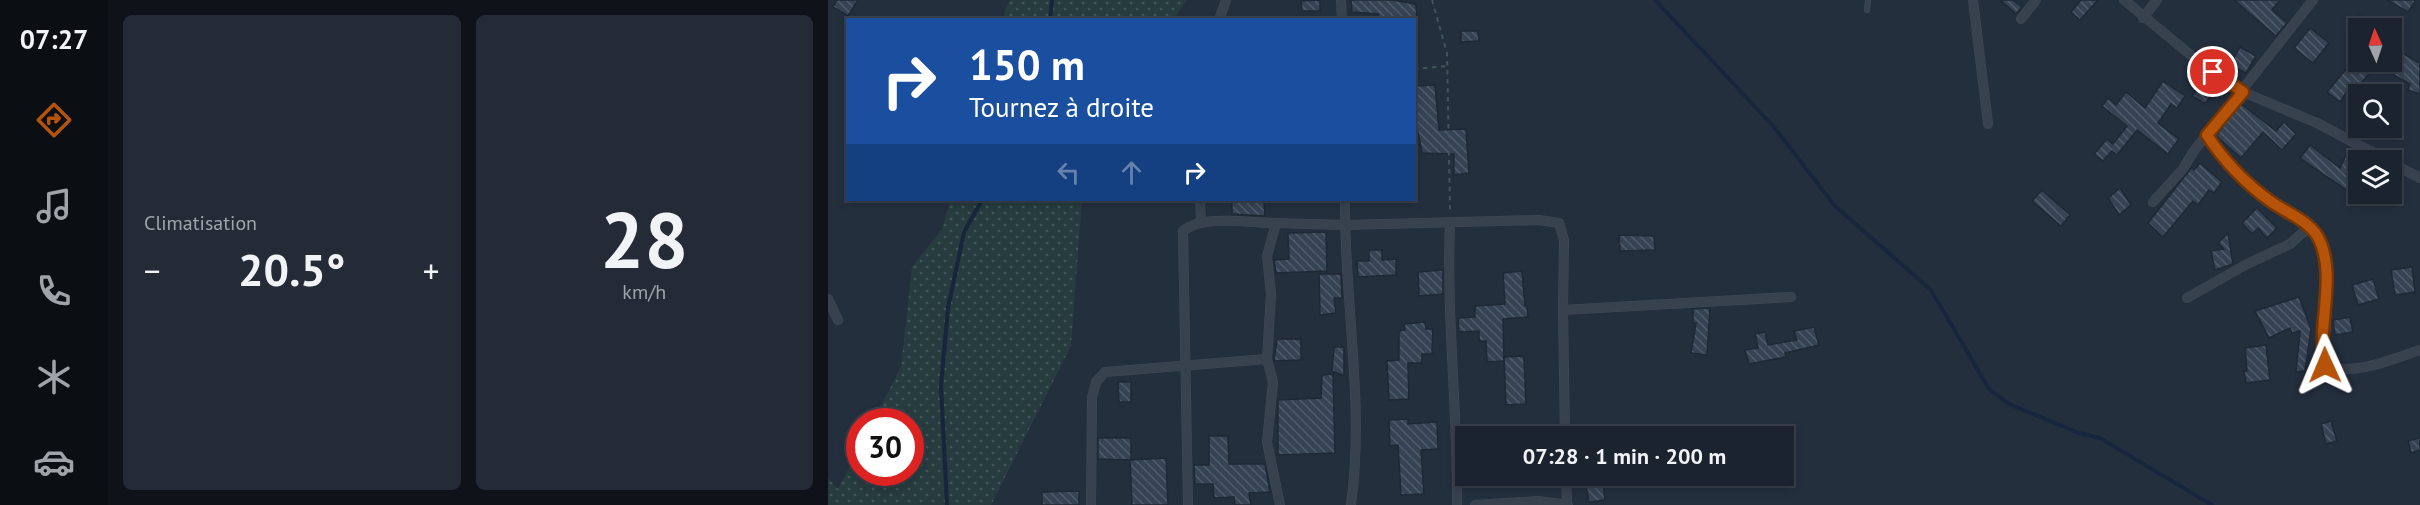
<!DOCTYPE html>
<html lang="fr">
<meta charset="utf-8">
<style>
:root{--surface:#1b232e;--page:#242b36;--text:#f1f3f6;--muted:#a0a4aa;--line:#39404a;--accent:#b45309}
body{margin:0;font-family:"PT Sans",sans-serif;background:var(--page);color:var(--text);height:100vh;display:flex;flex-direction:column;font-size:22px;white-space:nowrap}
*{box-sizing:border-box;margin:0}
p{font-size:20px;color:var(--muted)}
.icon{flex:none;width:33px;height:33px;fill:none;stroke:currentColor;stroke-width:2;stroke-linecap:round;stroke-linejoin:round}
.map{position:relative;flex:1;overflow:hidden}
.drawer{display:flex;flex-direction:column;gap:15px;padding:15px;background:#0f1319;width:720px}
.drawer>*{flex:none}
.hud{position:absolute;left:18px;top:18px;width:570px;height:183px;border-radius:0px;box-shadow:0 3px 9px #0003,0 0 0 2px var(--line);background:#1a4fa0;color:#fff;overflow:hidden}
.needle{width:39px;rotate:357deg}
.tools{position:absolute;left:1520px;top:18px;display:grid;gap:12px}
.tools a{display:grid;place-items:center;width:54px;height:54px;border-radius:0px;background:var(--surface);box-shadow:0 3px 9px #0003,0 0 0 2px var(--line);font-size:30px}
.speed{position:absolute;left:18px;top:408px;display:flex;gap:12px;font-size:30px;font-weight:700;text-align:center}
.speed>*{display:grid;place-content:center;width:78px;height:78px;border-radius:50%;background:var(--surface);box-shadow:0 3px 9px #0003,0 0 0 2px var(--line);line-height:1}
.speed .limit{border:9px solid #d22;background:#fff;color:#111}
.pin{position:absolute;display:grid;place-items:center;width:51px;height:51px;color:#fff;margin:-26px;border:3px solid #fff;border-radius:50%;box-shadow:0 2px 6px #0007}
.me{position:absolute;width:66px;margin:-33px;rotate:359deg;stroke-linejoin:round;filter:drop-shadow(0 0 4px #0008)}
.turn{display:flex;align-items:center;gap:21px;height:126px;padding:0 24px;font-size:27px}
.turn .icon{width:78px;height:78px;stroke-width:2.5}
.turn b{display:block;font-size:42px;line-height:51px}
.lanes{display:flex;align-items:center;height:57px;padding:0 24px;background:#0003;justify-content:center;gap:30px;direction:ltr}
.lanes .off{opacity:.35}
.big{font-size:45px;font-weight:700;line-height:1.1}
.drawer .tile{flex:1;display:flex;flex-direction:column;justify-content:center;gap:9px;min-width:0;padding:0 21px;border-radius:9px;background:var(--page)}
.drawer .dial{align-items:center;gap:0}
.dial b{font-size:78px;line-height:1}
.heat{display:flex;justify-content:space-between;align-items:center;font-size:33px;direction:ltr}
.drawer .tiles{flex:1;display:grid;gap:15px;grid-template-columns:repeat(2,1fr)}
.trip{position:absolute;left:627px;top:426px;width:339px;height:60px;border-radius:0px;background:var(--surface);box-shadow:0 3px 9px #0003,0 0 0 2px var(--line);font-weight:700;line-height:60px;text-align:center}
main{display:flex;flex:1;min-height:0}
.tabs{display:flex;flex-direction:column;width:108px;justify-content:space-around;align-items:center;background:#0b0e12;color:var(--muted)}
.tabs .icon{width:42px;height:42px}
.tabs .current{color:var(--accent)}
.tabs b{font-size:27px;color:var(--text)}
.map>svg:first-child{display:block}
.grass{fill:url(#grass-dots)}
.lines{fill:none;stroke-linecap:round;stroke-linejoin:round}
.stream{stroke:#17263c;stroke-width:4}
.building{fill:url(#building-back-hatch);stroke:#1f2835;stroke-width:1.5}
.lane-casing{stroke:#414a57;stroke-width:6}
.street-casing{stroke:#414a57;stroke-width:10}
.path{stroke:#3f5557;stroke-width:2;stroke-dasharray:4.5 4.5;stroke-linecap:butt}
.lane{stroke:#38414e;stroke-width:4.5}
.street{stroke:#38414e;stroke-width:9}
.route-casing{stroke:#753606;stroke-width:15}
.route{stroke:#b45309;stroke-width:10}
</style>
<main>
<nav class="tabs">
<b>07:27</b>
<svg class="icon current" aria-label="directions" viewBox="0 0 24 24"><path d="M12 3l9 9-9 9-9-9zM9 14v-3h6M13 9l2 2-2 2"/></svg>
<svg class="icon" aria-label="music" viewBox="0 0 24 24"><path d="M9 18V5l10-2v13"/><circle cx="6" cy="18" r="3"/><circle cx="16" cy="16" r="3"/></svg>
<svg class="icon" aria-label="phone" viewBox="0 0 24 24"><path d="M5 4h4l2 5-3 2q2 4 5 5l2-3 5 2v4C11 20 4 13 5 4z"/></svg>
<svg class="icon" aria-label="climate" viewBox="0 0 24 24"><path d="M12 3v18M4 7l16 10M4 17L20 7"/></svg>
<svg class="icon" aria-label="car" viewBox="0 0 24 24"><path d="M5 17H2v-5l4-1 3-4h7l3 4 3 1v5h-3M9 17h6M6 11h13"/><circle cx="7" cy="17" r="2"/><circle cx="17" cy="17" r="2"/></svg>
</nav>
<section class="drawer">
<div class="tiles">
<div class="tile"><p>Climatisation</p>
<div class="heat"><a>−</a><b class="big">20.5°</b><a>+</a></div>
</div>
<div class="tile dial"><b>28</b><p>km/h</p></div>
</div>
</section>
<div class="map">
<svg width="1592" height="505" viewBox="0 0 1592 505">
<defs>
<pattern id="grass-dots" width="8" height="8" patternUnits="userSpaceOnUse" patternTransform="scale(1.5)"><rect width="8" height="8" fill="#263c3f"/><path d="M2 2h.1M6 6h.1" fill="none" stroke="#435659" stroke-width="1.8" stroke-linecap="round"/></pattern>
<pattern id="building-back-hatch" width="6" height="6" patternUnits="userSpaceOnUse" patternTransform="scale(1.5)"><rect width="6" height="6" fill="#364354"/><path d="M-1 5l2 2M0 0l6 6M5-1l2 2" fill="none" stroke="#515c6b"/></pattern>
</defs>
<rect width="100%" height="100%" fill="#242f3e"/>
<g class="grass">
<path d="M182 0H359L346 19H174Z"/>
<path d="M122 200H254L243 346 163 505H0V478L10 489 31 447 32 472H82V422L45 421 73 367 84 267 114 229Z"/>
</g>
<g class="lines">
<g class="stream">
<path d="M827 0 946 127 1007 206 1103 290 1161 389 1181 404 1251 433 1272 438 1384 505"/>
<path d="M222 20 224 0"/>
<path d="M119 505 113 386 120 308 136 232 154 200"/>
</g>
</g>
<g class="building">
<path d="M9 0H30L20 16 5 7Z"/>
<path d="M492 0V11H474L473 1Z"/>
<path d="M523 0H564L588 4 589 20H551L550 14 524 12Z"/>
<path d="M1172 0H1185L1194 7 1188 14Z"/>
<path d="M1253 0H1270L1252 20 1243 12Z"/>
<path d="M1406 0H1452L1444 10 1459 23 1448 36Z"/>
<path d="M1559 0H1588L1580 12Z"/>
<path d="M1530 14 1539 21 1534 28H1530V32L1520 28Z"/>
<path d="M1482 28 1501 43 1485 63 1466 48Z"/>
<path d="M633 31H650L651 41 633 42Z"/>
<path d="M1412 47 1428 56 1418 73 1402 65Z"/>
<path d="M1563 47 1592 63V94L1580 90 1582 84 1564 74 1551 62 1529 88 1532 91 1526 99 1518 93 1512 102 1499 92 1524 62H1563Z"/>
<path d="M1335 81 1357 96 1349 108 1343 104 1330 123 1351 139 1340 154 1309 130 1289 155 1284 151 1275 161 1266 154 1279 139 1285 144 1299 126 1274 106 1280 98 1288 105 1298 92 1317 108Z"/>
<path d="M607 85 611 130 638 129 641 173 626 175V154L594 153 589 127H586V86Z"/>
<path d="M1372 85 1385 93 1377 104 1364 96Z"/>
<path d="M1412 103 1448 131 1456 122 1468 134 1454 150 1435 132 1413 158 1388 136Z"/>
<path d="M1482 145 1512 168 1521 148 1545 160H1530V198L1472 158Z"/>
<path d="M1372 163 1394 182 1386 193 1381 190 1370 205 1365 201 1335 237 1320 223 1364 167 1366 170Z"/>
<path d="M1292 188 1303 205 1291 215 1280 198Z"/>
<path d="M1214 190 1242 215 1233 226 1204 201Z"/>
<path d="M404 200H436L437 216 404 214Z"/>
<path d="M1429 208 1449 228 1439 238 1430 228 1424 234 1414 223Z"/>
<path d="M498 232 499 271 448 273 446 260 461 259 460 233Z"/>
<path d="M1400 233 1405 264 1387 270 1383 251 1396 249 1390 243Z"/>
<path d="M791 235 826 236 827 250 792 251Z"/>
<path d="M541 250H554V260L568 259V275L530 277 529 261H541Z"/>
<path d="M1584 267 1587 292 1567 295 1563 270Z"/>
<path d="M615 270V294L591 296 590 272Z"/>
<path d="M694 271 697 306H699L700 317 675 319 676 361 659 362 658 341H651V331L631 332 630 318 647 317V306L677 304 675 273Z"/>
<path d="M491 274H513L514 298H506L508 313 492 315Z"/>
<path d="M1545 279 1551 299 1530 305 1524 285Z"/>
<path d="M1471 297 1483 329 1477 371 1468 372 1472 331 1464 333 1462 328 1441 338 1427 311Z"/>
<path d="M882 308 879 355 863 353 868 323H865V309Z"/>
<path d="M1522 317 1525 332 1507 335 1505 320Z"/>
<path d="M597 322 598 329H605L604 354H594V363H580L581 399 561 400 559 361 571 360V331L577 330 576 324Z"/>
<path d="M986 327 991 345 957 353 958 357 921 364 917 350 930 348 927 334 937 332 940 345 969 340 966 331Z"/>
<path d="M449 339H473V360L446 361Z"/>
<path d="M1438 345 1442 380 1418 383 1416 371H1419L1417 348Z"/>
<path d="M506 347H516V376L504 371Z"/>
<path d="M696 356 698 404 678 405 676 357Z"/>
<path d="M505 374 507 453 450 455V400L493 398 494 375Z"/>
<path d="M290 382H303V402H291Z"/>
<path d="M580 419V424L609 422 610 449 593 450 596 494 573 495 570 445 562 446 561 420Z"/>
<path d="M1503 421 1509 441 1498 444 1493 424Z"/>
<path d="M381 436H400L401 464H437L442 492 421 493 423 505H407L406 497 386 498 385 484H367L366 465H381Z"/>
<path d="M270 438H303V460L270 459Z"/>
<path d="M1592 438V450L1583 453 1580 441Z"/>
<path d="M338 458 340 505H304L302 460Z"/>
<path d="M775 483 777 500 761 502 758 485Z"/>
<path d="M251 491V505H214V492Z"/>
</g>
<g class="lines">
<g class="lane-casing">
<path id="lane" d="M1039 10 1040 0"/>
</g>
<g class="street-casing">
<g id="street">
<path d="M513 0 514 20"/>
<path d="M1145 0 1160 124"/>
<path d="M1296 0 1370 61 1415 92 1489 123 1559 160"/>
<path d="M1315 18 1329 0"/>
<path d="M1193 19 1208 0"/>
<path d="M391 20 398 0"/>
<path d="M1379 135C1396 161 1417 183 1442 201 1457 212 1481 220 1490 237 1510 275 1489 327 1497 365 1525 377 1564 359 1592 350"/>
<path d="M1563 163 1592 178"/>
<path d="M372 200 373 222"/>
<path d="M517 200C516 301 537 404 523 505"/>
<path d="M1325 202 1355 169 1365 152 1485 0"/>
<path d="M622 222C618 316 630 410 629 505"/>
<path d="M448 223 517 225 711 220 731 223 736 240 735 310 963 297"/>
<path d="M1359 298 1419 264 1462 244 1481 227"/>
<path d="M0 299 10 320"/>
<path d="M735 310 737 436"/>
<path d="M738 476 739 504"/>
<path d="M263 505 264 398 268 382 277 372 439 359"/>
<path d="M360 505 355 231C374 214 422 223 448 223L439 256 443 294 439 359 445 382 439 442 452 505"/>
<path d="M647 505 710 501 740 505"/>
</g>
</g>
<g class="path">
<path d="M604 0 619 53 622 211"/>
<path d="M586 69 619 66"/>
</g>
<use href="#lane" class="lane"/>
<use href="#street" class="street"/>
</g>
<g class="lines">
<g class="route-casing">
<path id="route" d="M1385 72 1415 92 1379 135C1396 161 1417 183 1442 201 1457 212 1480 220 1490 237 1510 275 1488 327 1497 365"/>
</g>
<use href="#route" class="route"/>
</g>
</svg>
<div class="tools">
<a><svg class="needle" viewBox="-14 -14 28 28"><path d="M0-13l5 13h-10z" fill="#e53935"/><path d="M0 13l5-13h-10z" fill="#a0a4aa"/></svg></a>
<a><svg class="icon" aria-label="search" viewBox="0 0 24 24"><circle cx="10" cy="10" r="6"/><path d="M15 15l6 6"/></svg></a>
<a><svg class="icon" aria-label="layers" viewBox="0 0 24 24"><path d="M12 4l9 5-9 5-9-5zM3 14l9 5 9-5"/></svg></a>
</div>
<div class="speed"><div class="limit">30</div></div>
<div class="pin" style="left:1385px;top:72px;background:#d93025"><svg class="icon" aria-label="arrive" viewBox="0 0 24 24"><path d="M6 21V4h12l-3 4 3 4H6"/></svg></div>
<svg class="me" style="left:1497px;top:365px" viewBox="-20 -20 40 40"><path d="M0-17L14 15 0 8-14 15z" fill="#b45309" stroke="#fff" stroke-width="4"/></svg>
<div class="trip">07:28 · 1 min · 200 m</div>
<div class="hud">
<div class="turn"><svg class="icon" aria-label="right" viewBox="0 0 24 24"><path d="M7 20v-9h11M14 6l5 5-5 5"/></svg><div><b>150 m</b>Tournez à droite</div></div>
<div class="lanes"><svg class="icon off" aria-label="left" viewBox="0 0 24 24"><path d="M17 20v-9H6M10 6l-5 5 5 5"/></svg><svg class="icon off" aria-label="ahead" viewBox="0 0 24 24"><path d="M12 20V5M6 11l6-6 6 6"/></svg><svg class="icon" aria-label="right" viewBox="0 0 24 24"><path d="M7 20v-9h11M14 6l5 5-5 5"/></svg></div>
</div>
</div>
</main>
